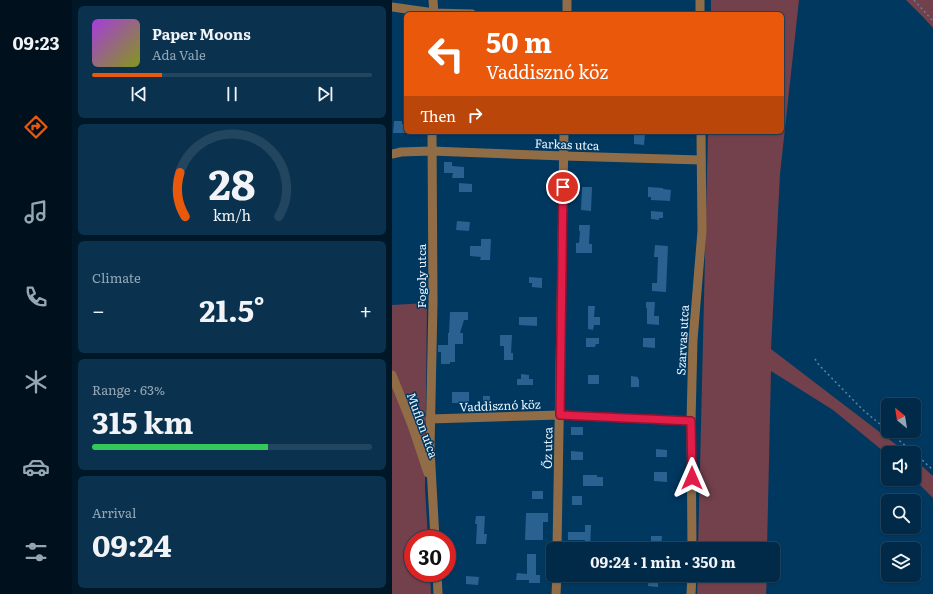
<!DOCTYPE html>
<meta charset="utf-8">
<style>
:root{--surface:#002a48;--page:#0a324f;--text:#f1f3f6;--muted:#95a7b4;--line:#224660;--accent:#ea580c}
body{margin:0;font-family:Literata,serif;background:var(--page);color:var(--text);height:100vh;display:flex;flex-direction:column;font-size:15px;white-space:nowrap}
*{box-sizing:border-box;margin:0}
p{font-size:13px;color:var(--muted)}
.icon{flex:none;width:22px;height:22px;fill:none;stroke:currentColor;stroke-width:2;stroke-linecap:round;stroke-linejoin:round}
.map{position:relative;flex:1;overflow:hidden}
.drawer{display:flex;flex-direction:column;gap:6px;padding:6px;background:#001728;width:320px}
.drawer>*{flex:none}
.top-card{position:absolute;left:12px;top:12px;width:380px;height:122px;border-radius:6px;box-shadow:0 1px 3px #0004,0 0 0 1px var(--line);background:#ea580c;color:#fff;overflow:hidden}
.needle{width:26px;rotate:330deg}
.buttons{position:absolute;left:489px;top:398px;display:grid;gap:8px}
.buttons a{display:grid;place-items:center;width:40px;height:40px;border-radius:6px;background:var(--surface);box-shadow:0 1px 3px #0004,0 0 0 1px var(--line);font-size:20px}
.speed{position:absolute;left:12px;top:530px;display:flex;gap:8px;font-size:20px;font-weight:700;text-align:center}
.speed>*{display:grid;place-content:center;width:52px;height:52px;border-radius:50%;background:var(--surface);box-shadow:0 1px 3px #0004,0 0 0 1px var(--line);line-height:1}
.speed .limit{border:6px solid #d22;background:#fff;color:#111}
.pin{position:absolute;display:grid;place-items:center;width:34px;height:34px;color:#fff;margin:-17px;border:2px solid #fff;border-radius:50%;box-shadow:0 1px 4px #0007}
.me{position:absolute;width:44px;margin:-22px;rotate:0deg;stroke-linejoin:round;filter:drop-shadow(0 0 3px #0008)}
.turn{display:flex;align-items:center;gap:14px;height:84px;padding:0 16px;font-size:18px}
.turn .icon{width:52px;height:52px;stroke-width:2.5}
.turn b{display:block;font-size:28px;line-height:34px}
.then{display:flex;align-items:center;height:38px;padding:0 16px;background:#0003;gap:8px;font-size:15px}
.big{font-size:30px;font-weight:700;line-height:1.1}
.drawer .card{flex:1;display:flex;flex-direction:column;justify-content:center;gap:6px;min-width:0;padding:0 14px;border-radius:6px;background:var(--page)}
.drawer .dial{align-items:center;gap:0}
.dial svg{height:104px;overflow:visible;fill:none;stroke:var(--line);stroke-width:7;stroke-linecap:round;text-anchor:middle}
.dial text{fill:var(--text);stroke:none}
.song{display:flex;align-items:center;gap:12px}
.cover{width:48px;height:48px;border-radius:6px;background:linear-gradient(135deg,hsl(280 70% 55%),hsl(70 70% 35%))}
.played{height:4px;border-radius:2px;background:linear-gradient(90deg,var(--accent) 25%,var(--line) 25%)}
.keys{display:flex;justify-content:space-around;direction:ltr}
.heat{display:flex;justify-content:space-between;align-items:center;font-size:22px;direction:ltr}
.charge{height:6px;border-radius:3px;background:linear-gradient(90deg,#34c759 63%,var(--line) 0)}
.trip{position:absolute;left:154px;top:542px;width:234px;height:40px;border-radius:6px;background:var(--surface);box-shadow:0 1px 3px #0004,0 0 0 1px var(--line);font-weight:700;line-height:40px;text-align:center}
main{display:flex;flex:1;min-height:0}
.tab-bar{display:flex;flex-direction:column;width:72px;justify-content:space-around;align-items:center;background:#00111d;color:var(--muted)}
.tab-bar .icon{width:28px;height:28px}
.tab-bar .on{color:var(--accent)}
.tab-bar b{font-size:18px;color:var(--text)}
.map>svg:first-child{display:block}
.green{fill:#72414b}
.building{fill:#296190}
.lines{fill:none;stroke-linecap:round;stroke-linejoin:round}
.path{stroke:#5d839f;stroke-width:1.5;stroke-dasharray:2 3;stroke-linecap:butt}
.street{stroke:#916d47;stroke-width:9}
.route-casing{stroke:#92132f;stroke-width:10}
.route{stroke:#e11d48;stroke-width:7}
.labels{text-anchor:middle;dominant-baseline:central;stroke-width:3;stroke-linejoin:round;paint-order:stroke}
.street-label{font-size:12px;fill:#e9f4fe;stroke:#003860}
</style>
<main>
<nav class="tab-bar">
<b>09:23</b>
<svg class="icon on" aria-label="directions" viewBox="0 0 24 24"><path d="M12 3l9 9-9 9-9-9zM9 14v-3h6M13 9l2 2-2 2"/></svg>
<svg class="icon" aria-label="music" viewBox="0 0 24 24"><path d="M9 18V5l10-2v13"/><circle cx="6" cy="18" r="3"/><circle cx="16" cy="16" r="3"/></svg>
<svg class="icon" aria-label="phone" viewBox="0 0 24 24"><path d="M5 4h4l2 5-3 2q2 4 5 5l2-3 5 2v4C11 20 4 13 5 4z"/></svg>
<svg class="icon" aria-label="climate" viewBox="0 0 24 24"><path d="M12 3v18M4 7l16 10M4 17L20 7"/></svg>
<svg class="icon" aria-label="car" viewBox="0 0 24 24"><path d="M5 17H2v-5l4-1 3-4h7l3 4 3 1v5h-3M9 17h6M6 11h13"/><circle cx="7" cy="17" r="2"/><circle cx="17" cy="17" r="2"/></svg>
<svg class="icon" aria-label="filters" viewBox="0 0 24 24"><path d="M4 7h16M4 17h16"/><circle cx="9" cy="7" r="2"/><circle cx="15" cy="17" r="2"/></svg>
</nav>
<section class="drawer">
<div class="card">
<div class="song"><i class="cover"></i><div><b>Paper Moons</b><p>Ada Vale</p></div></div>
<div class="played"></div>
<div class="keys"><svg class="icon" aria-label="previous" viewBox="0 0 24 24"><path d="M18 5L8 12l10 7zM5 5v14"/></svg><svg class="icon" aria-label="pause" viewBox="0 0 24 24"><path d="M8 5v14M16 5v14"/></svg><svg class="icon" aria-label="next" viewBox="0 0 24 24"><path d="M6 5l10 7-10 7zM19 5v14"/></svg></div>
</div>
<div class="card dial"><svg viewBox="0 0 100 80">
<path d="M14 69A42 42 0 1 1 86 69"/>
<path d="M14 69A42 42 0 0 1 10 35" stroke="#ea580c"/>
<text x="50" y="56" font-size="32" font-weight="700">28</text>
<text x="50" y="72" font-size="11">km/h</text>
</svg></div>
<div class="card"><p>Climate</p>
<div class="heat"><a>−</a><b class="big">21.5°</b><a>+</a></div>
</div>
<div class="card"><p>Range · 63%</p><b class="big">315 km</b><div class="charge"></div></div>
<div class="card"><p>Arrival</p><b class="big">09:24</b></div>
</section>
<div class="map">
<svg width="541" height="594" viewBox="0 0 541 594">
<rect width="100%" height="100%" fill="#003860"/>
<g class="green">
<path d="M319 0H407L388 174 379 349 515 453H496V455L441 410 379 371 375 549H306L316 132H390V14H319Z"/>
<path d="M514 0H541V28L531 17Z"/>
<path d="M35 303 33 488 36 539H21V573H38L39 594H0V305Z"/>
<path d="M522 459 541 476V498L522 479Z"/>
<path d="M306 575H375L374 594H305Z"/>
</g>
<g class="building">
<path d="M2 121H10V124H14V133H1Z"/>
<path d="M242 134H253L252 145 242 144Z"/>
<path d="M52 162H60V166L72 167V178H60L61 173H52Z"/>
<path d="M67 183 80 184V192H67Z"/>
<path d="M190 187H200L199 211 189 210Z"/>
<path d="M256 187 271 188V189L279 190 278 201 259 200V197H256Z"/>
<path d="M259 211 271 212V218H267V220L259 219Z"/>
<path d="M65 221 78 222 77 231 64 230Z"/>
<path d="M187 225H198L197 244H200V253H184V243H187L188 231H187Z"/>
<path d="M89 239H99L98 260H88L89 257 78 256V246H89Z"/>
<path d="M263 245 276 246 274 292 260 291V283H265L266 257H262Z"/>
<path d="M137 277 150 278V288L140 287V283H137Z"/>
<path d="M254 302H263L262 316H267V325L255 324V308H254Z"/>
<path d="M196 306H203L202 317H208V325H202L201 330 196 329Z"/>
<path d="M58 312H76V320H72L68 333H71V344H63V362H58V364H49V352H46V345H56V333H57Z"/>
<path d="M127 317H145V326L127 325Z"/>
<path d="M108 335H120L119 353H121V360H112V346H108Z"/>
<path d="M194 338H207V344H204L203 347H194Z"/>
<path d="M251 338H263V348L251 347Z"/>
<path d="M129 374 137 375V379H141V385H125V379H129Z"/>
<rect x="196" y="375" width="11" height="9"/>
<path d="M239 376 246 377V379H247V387H239Z"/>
<rect x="60" y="392" width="17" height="11"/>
<path d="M91 396H98L97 410 91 409Z"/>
<rect x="179" y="427" width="12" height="8"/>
<path d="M264 449 275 450V457H264Z"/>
<path d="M179 451 191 452V460H179Z"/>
<path d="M262 472H275V482L262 481Z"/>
<path d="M191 475H205V477H211V486H191Z"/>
<rect x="140" y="491" width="11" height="8"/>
<rect x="180" y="496" width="10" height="9"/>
<path d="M134 513H156V522H151V540H133Z"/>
<path d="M84 516H93L92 534H95L94 544H84L85 524H83Z"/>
<path d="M193 525H199L198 549H192L193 540H176V532H193Z"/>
<path d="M259 536H270L269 545H259Z"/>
<path d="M135 554H144V575H148V583H137V580H124L125 573 135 574Z"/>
<path d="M74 576 87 577 86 585 74 584Z"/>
<path d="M257 577 266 578V587L256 586Z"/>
</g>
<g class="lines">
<g class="path">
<path d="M522 0 541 21"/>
<path d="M423 359 427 365 470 409 496 431"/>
<path d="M496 431 528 458 541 470"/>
</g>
<g class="street">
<path d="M41 0 42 14"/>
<path d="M0 7 42 13 80 14"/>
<path d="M175 14V0"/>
<path d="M308 14V0"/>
<path d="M40 132 41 302 38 449 43 539"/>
<path d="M0 154 9 152 39 151 172 156 309 160"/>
<path d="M0 375 20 425 36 473"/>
<path d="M38 419 168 415 299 421"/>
<path d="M165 549 172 132"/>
<path d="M300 549 299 421 301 340 310 231 309 132"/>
<path d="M45 573 46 594"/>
<path d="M164 594 165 575"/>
<path d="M299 594 300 575"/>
</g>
</g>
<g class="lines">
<g class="route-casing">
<path id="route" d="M171 187 168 415 299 421 300 478"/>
</g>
<use href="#route" class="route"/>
</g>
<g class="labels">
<g class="street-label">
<text transform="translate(175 144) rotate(2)">Farkas utca</text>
<text transform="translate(29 276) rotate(-90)">Fogoly utca</text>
<text transform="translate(290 340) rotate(-87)">Szarvas utca</text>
<text transform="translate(108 405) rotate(-2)">Vaddisznó köz</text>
<text transform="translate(31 425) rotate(70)">Muflon utca</text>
<text transform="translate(155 448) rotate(-89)">Őz utca</text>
</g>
</g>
</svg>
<div class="buttons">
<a><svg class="needle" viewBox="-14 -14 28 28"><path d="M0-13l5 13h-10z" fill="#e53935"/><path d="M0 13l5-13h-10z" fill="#95a7b4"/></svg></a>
<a><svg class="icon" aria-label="sound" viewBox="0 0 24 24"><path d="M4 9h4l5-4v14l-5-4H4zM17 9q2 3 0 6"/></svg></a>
<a><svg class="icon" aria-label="search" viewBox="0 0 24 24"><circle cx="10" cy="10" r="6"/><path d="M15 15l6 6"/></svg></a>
<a><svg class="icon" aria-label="layers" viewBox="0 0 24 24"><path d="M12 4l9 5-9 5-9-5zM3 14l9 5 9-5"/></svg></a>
</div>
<div class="speed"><div class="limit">30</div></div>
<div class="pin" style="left:171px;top:187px;background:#d93025"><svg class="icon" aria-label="arrive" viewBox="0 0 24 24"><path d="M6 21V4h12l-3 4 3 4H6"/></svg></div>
<svg class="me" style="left:300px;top:478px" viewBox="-20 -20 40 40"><path d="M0-17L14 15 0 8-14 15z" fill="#e11d48" stroke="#fff" stroke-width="4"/></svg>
<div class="trip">09:24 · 1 min · 350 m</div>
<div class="top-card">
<div class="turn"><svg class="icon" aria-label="left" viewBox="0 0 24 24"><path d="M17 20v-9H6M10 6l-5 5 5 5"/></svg><div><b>50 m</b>Vaddisznó köz</div></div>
<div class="then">Then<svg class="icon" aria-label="right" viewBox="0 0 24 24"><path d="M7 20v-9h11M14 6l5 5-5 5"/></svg></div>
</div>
</div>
</main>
